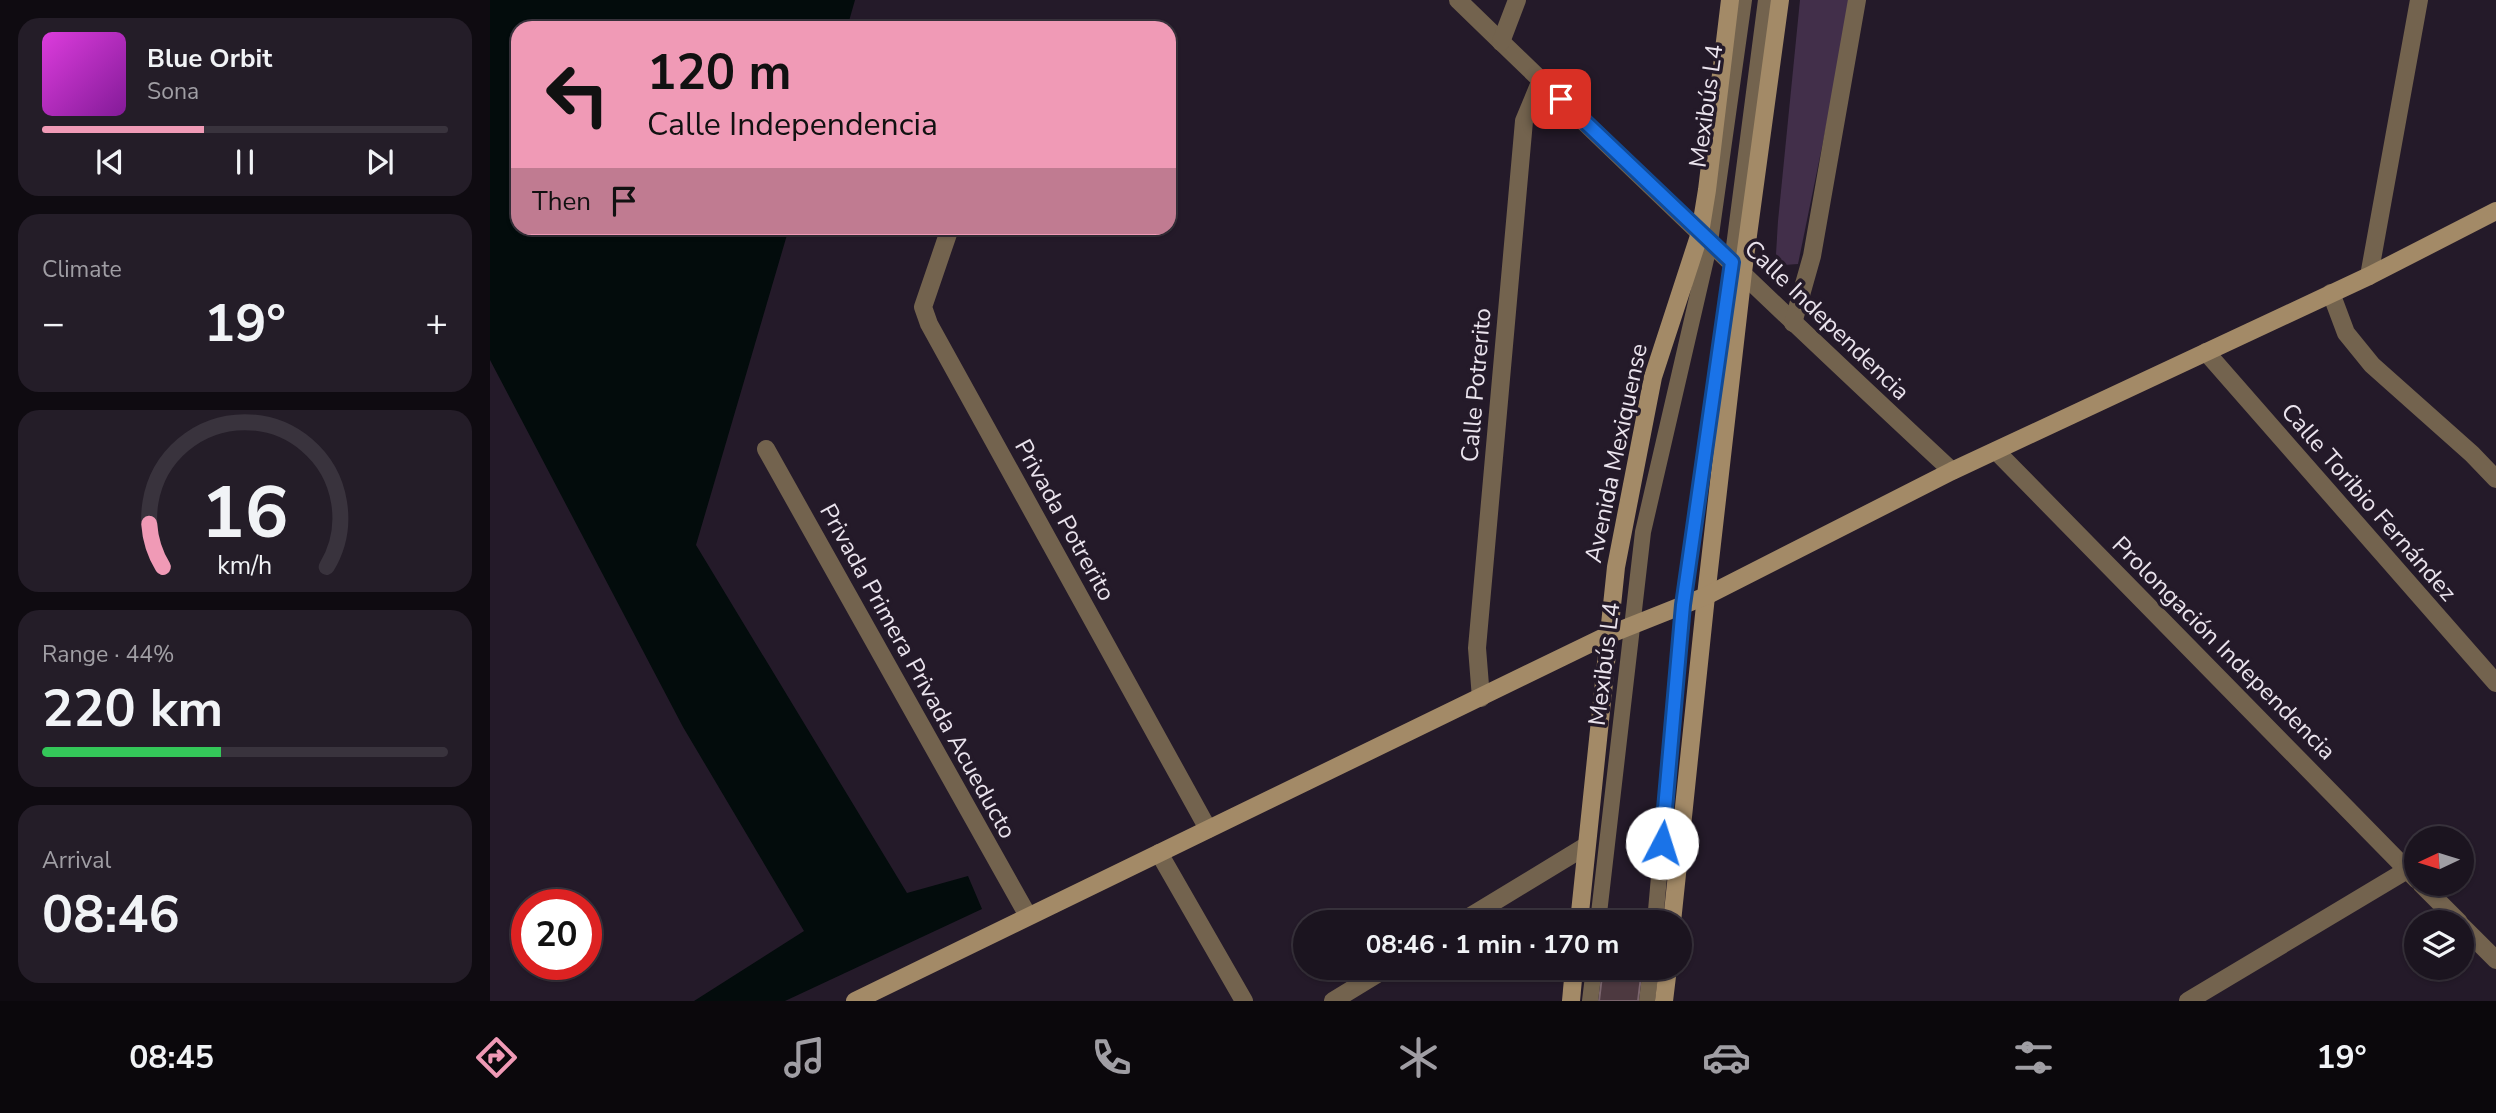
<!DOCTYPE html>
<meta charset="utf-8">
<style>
:root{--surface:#1b141f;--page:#241d28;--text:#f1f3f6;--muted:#a09ea4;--line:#39333d;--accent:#f09ab6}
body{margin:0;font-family:"Nunito Sans",sans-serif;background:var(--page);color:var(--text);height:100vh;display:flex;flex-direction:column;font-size:26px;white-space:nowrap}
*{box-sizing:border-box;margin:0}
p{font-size:23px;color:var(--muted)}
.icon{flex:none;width:38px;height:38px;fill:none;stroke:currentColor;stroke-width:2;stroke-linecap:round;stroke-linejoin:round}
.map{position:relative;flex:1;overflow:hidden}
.side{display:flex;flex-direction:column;gap:18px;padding:18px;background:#0f0b11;width:490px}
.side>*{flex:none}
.top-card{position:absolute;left:21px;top:21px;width:665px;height:214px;border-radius:21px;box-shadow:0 2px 5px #0004,0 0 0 2px var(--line);background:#f09ab6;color:#111;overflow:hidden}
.needle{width:46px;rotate:266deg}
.buttons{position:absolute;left:1914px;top:826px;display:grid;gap:14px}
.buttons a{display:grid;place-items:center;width:70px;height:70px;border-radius:50%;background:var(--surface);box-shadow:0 2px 5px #0004,0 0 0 2px var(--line);font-size:35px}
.speed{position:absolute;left:21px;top:889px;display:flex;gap:14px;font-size:35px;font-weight:700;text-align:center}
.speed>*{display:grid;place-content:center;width:91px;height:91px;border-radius:50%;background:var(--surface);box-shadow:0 2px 5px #0004,0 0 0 2px var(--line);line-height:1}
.speed .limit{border:10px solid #d22;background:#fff;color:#111}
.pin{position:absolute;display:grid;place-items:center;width:60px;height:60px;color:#fff;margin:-30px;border-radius:14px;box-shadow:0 4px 10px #0006}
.me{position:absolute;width:77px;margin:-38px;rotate:5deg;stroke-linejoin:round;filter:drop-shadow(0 0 5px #0008)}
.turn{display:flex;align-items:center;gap:24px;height:147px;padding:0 21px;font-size:32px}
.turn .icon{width:91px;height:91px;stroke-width:2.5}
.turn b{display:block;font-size:49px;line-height:60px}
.then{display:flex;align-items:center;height:66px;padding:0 21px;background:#0003;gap:14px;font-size:26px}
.big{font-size:52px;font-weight:700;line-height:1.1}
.side .tile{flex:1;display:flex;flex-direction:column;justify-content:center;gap:10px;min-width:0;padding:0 24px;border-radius:21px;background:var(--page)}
.side .dial{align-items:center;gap:0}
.dial svg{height:182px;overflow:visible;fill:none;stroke:var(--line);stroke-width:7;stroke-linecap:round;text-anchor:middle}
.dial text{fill:var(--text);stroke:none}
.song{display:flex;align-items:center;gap:21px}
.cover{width:84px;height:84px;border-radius:10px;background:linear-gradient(135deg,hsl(300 70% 55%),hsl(290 70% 35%))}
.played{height:7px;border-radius:4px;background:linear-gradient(90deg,var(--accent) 40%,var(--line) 40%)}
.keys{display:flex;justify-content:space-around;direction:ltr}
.heat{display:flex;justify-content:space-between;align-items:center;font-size:38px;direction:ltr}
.charge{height:10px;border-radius:5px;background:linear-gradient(90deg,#34c759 44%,var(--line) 0)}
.trip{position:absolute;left:803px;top:910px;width:399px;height:70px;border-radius:35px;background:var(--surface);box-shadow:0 2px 5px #0004,0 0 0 2px var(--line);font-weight:700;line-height:70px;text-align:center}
.tabs{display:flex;height:112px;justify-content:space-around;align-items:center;background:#0b080c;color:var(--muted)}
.tabs .icon{width:49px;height:49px}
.tabs .current{color:var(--accent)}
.tabs b{font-size:32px;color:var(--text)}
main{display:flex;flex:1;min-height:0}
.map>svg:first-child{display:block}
.green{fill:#422f4a}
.water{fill:#030c0c}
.building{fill:#4d3940;stroke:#7b656d;stroke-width:2}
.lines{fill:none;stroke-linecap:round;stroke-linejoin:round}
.lane{stroke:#73634e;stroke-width:16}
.street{stroke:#73634e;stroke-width:18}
.secondary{stroke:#a38a67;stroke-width:18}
.route-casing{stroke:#114b97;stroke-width:18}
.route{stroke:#1a73e8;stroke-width:12}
.labels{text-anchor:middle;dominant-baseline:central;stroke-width:7;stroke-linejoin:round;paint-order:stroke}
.street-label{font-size:24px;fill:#eae3ed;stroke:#241a29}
</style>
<main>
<section class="side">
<div class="tile">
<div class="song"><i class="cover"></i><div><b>Blue Orbit</b><p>Sona</p></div></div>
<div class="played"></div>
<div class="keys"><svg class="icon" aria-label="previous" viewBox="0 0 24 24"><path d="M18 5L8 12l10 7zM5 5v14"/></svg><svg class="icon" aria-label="pause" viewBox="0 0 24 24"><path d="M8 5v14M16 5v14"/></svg><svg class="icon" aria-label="next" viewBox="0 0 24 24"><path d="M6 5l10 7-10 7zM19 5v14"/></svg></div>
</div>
<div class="tile"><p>Climate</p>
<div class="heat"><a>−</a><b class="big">19°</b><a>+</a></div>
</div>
<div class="tile dial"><svg viewBox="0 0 100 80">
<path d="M14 69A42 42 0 1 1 86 69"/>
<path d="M14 69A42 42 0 0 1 8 50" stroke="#f09ab6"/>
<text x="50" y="56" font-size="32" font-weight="700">16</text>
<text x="50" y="72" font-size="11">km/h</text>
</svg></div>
<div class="tile"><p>Range · 44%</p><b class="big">220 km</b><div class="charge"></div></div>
<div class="tile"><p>Arrival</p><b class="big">08:46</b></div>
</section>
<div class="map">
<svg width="2006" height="1001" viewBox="0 0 2006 1001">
<rect width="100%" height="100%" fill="#241a29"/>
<path class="green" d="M1310 0H1362L1308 264 1294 265 1286 254 1288 221Z"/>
<path class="water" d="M0 0H365L357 28H28V228H299L206 545 417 893 478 876 492 909 295 1001H204L314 931 193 727 0 360Z"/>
<path class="building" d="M1113 968H1152L1148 1001H1109Z"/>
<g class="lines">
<g class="lane">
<path d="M1108 922 1153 532 1220 242 1254 0"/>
<path d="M1165 922 1193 605 1242 262 1276 0"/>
<path d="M1100 1001 1104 968"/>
<path d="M1157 1001 1161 968"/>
</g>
<g class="street">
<path d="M968 0C1131 158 1295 316 1462 471"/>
<path d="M1011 42 1027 0"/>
<path d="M460 228 433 307 439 324 718 829"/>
<path d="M1879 276 1929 0"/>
<path d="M1841 293 1856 333 1882 365 1982 454 2006 479"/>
<path d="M1303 323 1322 256 1367 0"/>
<path d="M1716 352 2006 683"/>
<path d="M276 449 538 916"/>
<path d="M1506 451 1927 880"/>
<path d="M991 698 987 648 1034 121 1051 80"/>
<path d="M669 853 754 1001"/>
<path d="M1931 884 1969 922"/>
<path d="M971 922 1096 846"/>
<path d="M1972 926 2006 960"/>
<path d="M843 1001 897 968"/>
<path d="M1698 1001 1917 870"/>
</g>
<g class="secondary">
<path d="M1089 922 1126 567 1163 377 1210 233 1217 190 1240 0"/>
<path d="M1182 922 1216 596 1253 272 1290 0"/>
<path d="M365 1001 1118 635 1216 596 1462 471 1879 276 2006 211"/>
<path d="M1081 1001 1084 968"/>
<path d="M1174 1001 1178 968"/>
</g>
</g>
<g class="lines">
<g class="route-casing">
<path id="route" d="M1071 99 1242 262 1193 605 1172 843"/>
</g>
<use href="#route" class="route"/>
</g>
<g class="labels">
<g class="street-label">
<text transform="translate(1216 106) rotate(-82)">Mexibús L4</text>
<text transform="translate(1337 320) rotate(44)">Calle Independencia</text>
<text transform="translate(986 385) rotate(-85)">Calle Potrerito</text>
<text transform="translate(1126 453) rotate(-78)">Avenida Mexiquense</text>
<text transform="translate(1879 502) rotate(49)">Calle Toribio Fernández</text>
<text transform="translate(575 520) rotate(61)">Privada Potrerito</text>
<text transform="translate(1734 648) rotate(45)">Prolongación Independencia</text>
<text transform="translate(1114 664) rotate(-83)">Mexibús L4</text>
<text transform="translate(428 671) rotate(61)">Privada Primera Privada Acueducto</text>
</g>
</g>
</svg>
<div class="buttons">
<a><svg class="needle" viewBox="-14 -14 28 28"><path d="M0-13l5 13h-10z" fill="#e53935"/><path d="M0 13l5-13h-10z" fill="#a09ea4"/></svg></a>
<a><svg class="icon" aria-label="layers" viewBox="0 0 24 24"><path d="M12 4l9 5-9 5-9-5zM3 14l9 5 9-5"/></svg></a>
</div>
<div class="speed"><div class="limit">20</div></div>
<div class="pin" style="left:1071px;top:99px;background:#d93025"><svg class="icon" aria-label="arrive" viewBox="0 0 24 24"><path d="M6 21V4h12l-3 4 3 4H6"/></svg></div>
<svg class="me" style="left:1172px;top:843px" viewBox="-20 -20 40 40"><circle r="19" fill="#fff"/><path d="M0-13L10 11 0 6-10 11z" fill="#1a73e8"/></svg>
<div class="trip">08:46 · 1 min · 170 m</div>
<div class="top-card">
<div class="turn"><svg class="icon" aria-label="left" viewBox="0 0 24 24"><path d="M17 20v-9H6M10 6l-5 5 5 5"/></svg><div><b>120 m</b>Calle Independencia</div></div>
<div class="then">Then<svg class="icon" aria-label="arrive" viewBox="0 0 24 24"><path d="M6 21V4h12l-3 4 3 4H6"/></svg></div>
</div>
</div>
</main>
<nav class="tabs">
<b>08:45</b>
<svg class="icon current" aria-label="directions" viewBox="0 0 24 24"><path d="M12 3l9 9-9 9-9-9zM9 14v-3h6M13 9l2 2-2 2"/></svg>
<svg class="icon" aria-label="music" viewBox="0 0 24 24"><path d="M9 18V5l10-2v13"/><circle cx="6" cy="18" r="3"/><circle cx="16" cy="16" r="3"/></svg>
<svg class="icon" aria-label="phone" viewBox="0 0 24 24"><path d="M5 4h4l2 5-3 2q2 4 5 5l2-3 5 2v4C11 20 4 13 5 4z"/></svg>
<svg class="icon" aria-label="climate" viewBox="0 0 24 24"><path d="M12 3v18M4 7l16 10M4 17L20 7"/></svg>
<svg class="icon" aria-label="car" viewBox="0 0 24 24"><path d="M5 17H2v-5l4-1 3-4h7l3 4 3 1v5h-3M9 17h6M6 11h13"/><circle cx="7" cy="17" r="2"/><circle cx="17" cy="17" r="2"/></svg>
<svg class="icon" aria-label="filters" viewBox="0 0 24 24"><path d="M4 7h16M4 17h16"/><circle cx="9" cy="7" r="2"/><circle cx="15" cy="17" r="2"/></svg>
<b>19°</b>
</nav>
